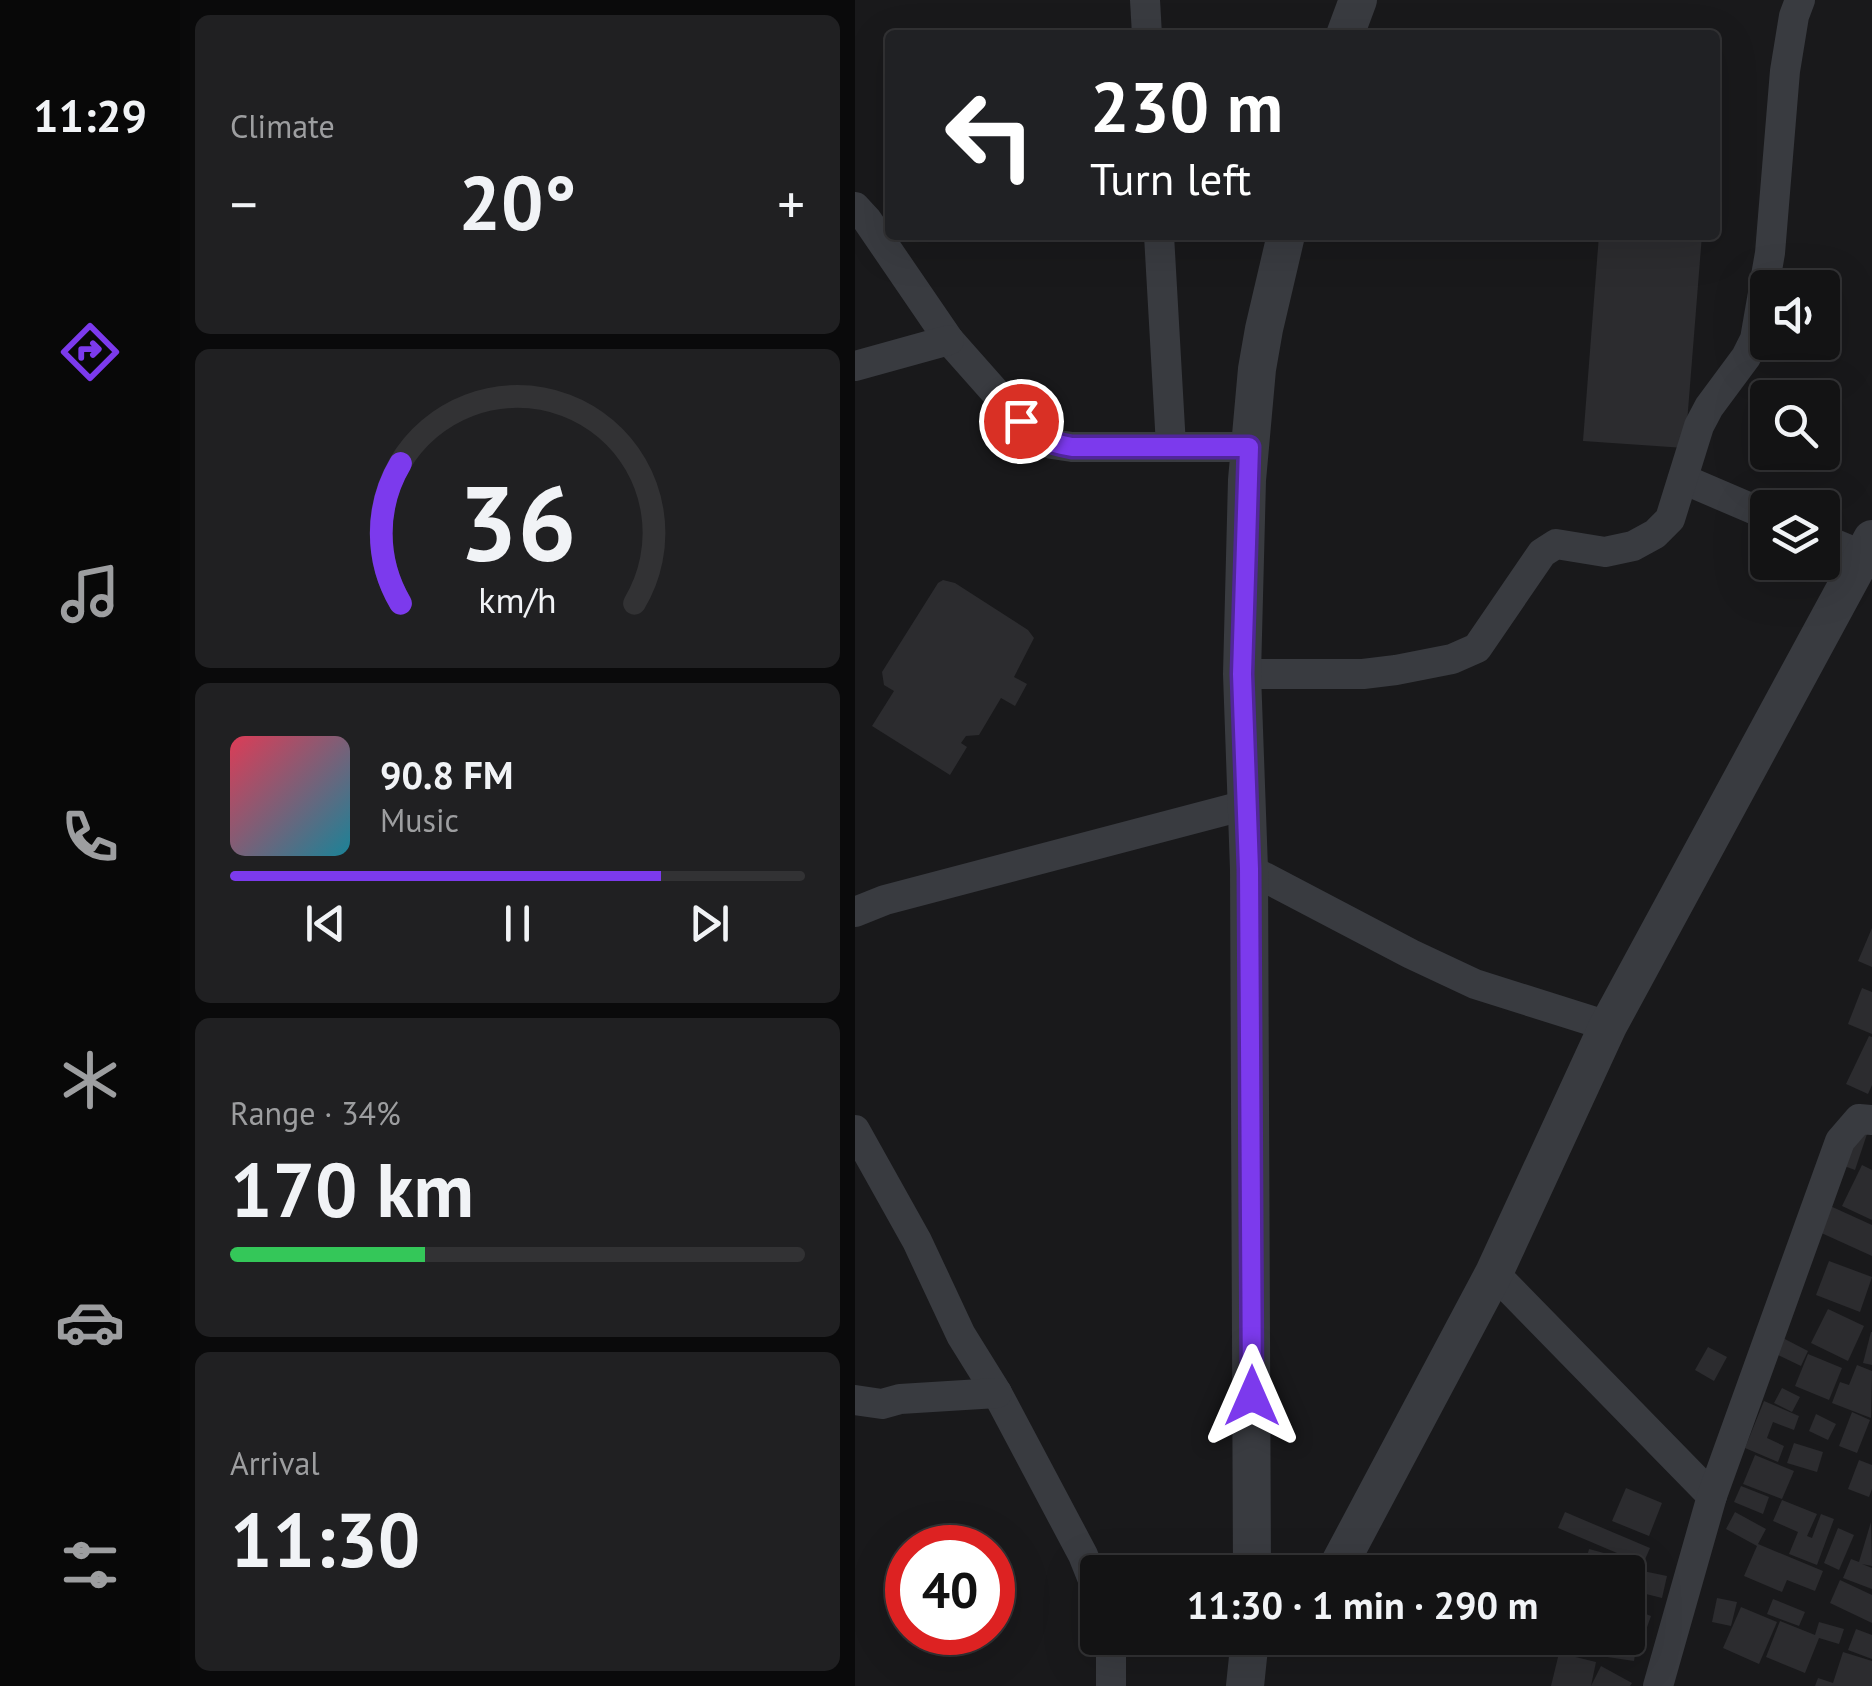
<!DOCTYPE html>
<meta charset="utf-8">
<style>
:root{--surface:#131314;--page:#202022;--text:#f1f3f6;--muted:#9d9ea0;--line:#323234;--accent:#7c3aed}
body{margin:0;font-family:"PT Sans",sans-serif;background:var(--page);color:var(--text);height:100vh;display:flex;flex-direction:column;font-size:38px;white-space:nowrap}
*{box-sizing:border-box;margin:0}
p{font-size:32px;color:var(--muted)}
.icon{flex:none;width:55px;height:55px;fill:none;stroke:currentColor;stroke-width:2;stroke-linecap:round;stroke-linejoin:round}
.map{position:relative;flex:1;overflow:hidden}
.panel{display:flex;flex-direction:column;gap:15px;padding:15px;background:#0a0a0b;width:675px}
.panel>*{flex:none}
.guide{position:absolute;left:30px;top:30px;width:835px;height:210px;border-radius:10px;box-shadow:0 10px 40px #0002,0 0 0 2px var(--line);background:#202124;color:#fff;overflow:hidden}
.fabs{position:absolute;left:895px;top:270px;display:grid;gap:20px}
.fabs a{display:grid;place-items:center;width:90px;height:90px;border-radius:10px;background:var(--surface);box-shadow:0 10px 40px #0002,0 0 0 2px var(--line);font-size:50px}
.speed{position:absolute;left:30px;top:1525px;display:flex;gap:20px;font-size:50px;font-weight:700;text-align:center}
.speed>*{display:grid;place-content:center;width:130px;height:130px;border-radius:50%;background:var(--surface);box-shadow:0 10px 40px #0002,0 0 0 2px var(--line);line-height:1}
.speed .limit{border:15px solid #d22;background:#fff;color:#111}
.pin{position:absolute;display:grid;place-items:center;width:85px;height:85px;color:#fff;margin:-42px;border:5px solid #fff;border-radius:50%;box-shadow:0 2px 10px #0007}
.me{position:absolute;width:110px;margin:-55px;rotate:0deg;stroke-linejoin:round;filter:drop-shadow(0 0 8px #0008)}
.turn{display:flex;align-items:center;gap:35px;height:210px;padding:0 40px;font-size:45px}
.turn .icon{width:130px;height:130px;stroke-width:2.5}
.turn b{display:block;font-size:70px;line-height:85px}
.big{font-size:75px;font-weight:700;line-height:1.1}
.panel .widget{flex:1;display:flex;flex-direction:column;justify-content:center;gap:15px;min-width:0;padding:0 35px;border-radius:15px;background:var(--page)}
.panel .dial{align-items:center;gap:0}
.dial svg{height:260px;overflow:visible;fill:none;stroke:var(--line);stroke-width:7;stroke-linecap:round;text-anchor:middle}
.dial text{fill:var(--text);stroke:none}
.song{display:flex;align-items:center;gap:30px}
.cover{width:120px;height:120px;border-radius:15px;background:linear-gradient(135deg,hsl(350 70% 55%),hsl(190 70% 35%))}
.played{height:10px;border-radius:5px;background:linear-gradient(90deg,var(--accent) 75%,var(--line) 75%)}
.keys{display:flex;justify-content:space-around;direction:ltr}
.heat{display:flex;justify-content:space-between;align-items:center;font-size:55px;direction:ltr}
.charge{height:15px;border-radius:8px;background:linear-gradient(90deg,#34c759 34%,var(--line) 0)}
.trip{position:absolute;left:225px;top:1555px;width:565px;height:100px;border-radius:10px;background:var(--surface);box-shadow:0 10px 40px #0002,0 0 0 2px var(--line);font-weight:700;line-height:100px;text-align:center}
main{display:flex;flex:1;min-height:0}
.tabs{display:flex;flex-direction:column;width:180px;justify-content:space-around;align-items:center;background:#080808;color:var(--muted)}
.tabs .icon{width:70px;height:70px}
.tabs .active{color:var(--accent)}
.tabs b{font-size:45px;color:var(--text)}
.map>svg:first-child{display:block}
.building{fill:#2c2c2f}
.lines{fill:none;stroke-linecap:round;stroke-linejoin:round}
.minor{stroke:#393b40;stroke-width:30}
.tertiary{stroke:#393b40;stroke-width:38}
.route-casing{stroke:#51269a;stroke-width:25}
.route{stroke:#7c3aed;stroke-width:18}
</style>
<main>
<nav class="tabs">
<b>11:29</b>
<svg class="icon active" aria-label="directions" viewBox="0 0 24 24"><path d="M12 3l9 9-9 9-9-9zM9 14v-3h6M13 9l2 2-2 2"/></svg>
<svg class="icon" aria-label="music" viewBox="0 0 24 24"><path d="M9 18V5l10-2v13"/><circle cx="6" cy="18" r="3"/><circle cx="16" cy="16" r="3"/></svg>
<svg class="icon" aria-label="phone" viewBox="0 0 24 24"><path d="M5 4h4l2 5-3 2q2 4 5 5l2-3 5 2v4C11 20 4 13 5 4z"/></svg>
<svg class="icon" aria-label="climate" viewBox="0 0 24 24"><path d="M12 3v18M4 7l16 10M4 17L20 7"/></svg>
<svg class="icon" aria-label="car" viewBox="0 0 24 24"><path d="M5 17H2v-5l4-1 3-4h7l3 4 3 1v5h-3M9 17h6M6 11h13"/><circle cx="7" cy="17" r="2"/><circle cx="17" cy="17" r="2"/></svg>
<svg class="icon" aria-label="filters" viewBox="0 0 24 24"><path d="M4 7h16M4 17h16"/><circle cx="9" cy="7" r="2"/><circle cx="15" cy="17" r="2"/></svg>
</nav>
<section class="panel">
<div class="widget"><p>Climate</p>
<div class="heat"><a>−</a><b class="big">20°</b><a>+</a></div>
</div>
<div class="widget dial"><svg viewBox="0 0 100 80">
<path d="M14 69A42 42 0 1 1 86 69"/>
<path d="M14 69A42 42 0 0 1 14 26" stroke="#7c3aed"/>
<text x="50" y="56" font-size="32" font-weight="700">36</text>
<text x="50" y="72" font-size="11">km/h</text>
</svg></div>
<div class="widget">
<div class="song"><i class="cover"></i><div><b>90.8 FM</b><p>Music</p></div></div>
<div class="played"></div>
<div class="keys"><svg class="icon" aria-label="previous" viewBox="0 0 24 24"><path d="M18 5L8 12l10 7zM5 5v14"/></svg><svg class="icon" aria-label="pause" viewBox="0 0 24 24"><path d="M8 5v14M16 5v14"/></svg><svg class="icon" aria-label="next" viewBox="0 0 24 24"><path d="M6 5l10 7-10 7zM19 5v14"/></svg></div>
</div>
<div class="widget"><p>Range · 34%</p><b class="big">170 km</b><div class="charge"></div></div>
<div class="widget"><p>Arrival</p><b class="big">11:30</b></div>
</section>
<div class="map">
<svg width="1017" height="1686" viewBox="0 0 1017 1686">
<rect width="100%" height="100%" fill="#19191b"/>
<g class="building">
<path d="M744 235H847L830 448 728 441Z"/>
<path d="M88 580 100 583 173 630 179 638 159 677 172 684 160 706 146 698 124 735 111 736 106 743 112 747 95 775 17 726 39 691 29 685 27 672 83 583Z"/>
<path d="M1017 928V967L1003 961Z"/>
<path d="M1007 988 1017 992V1034L993 1024Z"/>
<path d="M1014 1036 1017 1037V1085L1013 1094 991 1084Z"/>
<path d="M994 1128 1012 1134 1000 1170 981 1163Z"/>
<path d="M1007 1165 1017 1170V1220L987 1206Z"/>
<path d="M973 1205 1017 1225V1256L962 1231Z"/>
<path d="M974 1261 1017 1277 1005 1312 961 1295Z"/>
<path d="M973 1309 1009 1326 993 1361 956 1343Z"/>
<path d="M1016 1332H1017V1365L1008 1363Z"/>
<path d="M924 1336 953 1351 946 1366 917 1352Z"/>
<path d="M853 1347 872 1357 859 1381 840 1370Z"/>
<path d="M953 1354 987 1368 974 1400 940 1386Z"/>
<path d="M1002 1365 1017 1371 1016 1418 977 1403 985 1382 994 1385Z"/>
<path d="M927 1388 945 1397 937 1412 919 1403Z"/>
<path d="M909 1401 944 1416 939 1430 918 1422 912 1438 929 1446 923 1462 890 1448Z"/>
<path d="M997 1412 1015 1420 1002 1453 984 1446Z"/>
<path d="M961 1414 981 1424 973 1440 954 1431Z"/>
<path d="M939 1443 968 1452 962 1472 932 1463Z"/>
<path d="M900 1455 939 1471 927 1499 888 1484Z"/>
<path d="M1004 1460 1017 1465V1489L1014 1497 993 1489Z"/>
<path d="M886 1486 914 1497 908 1514 879 1502Z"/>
<path d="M771 1488 807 1503 794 1536 757 1521Z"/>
<path d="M927 1500 962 1514 952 1536 957 1538 966 1514 979 1519 962 1565 934 1554 943 1532 918 1521Z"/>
<path d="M710 1512 795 1548 788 1564 703 1528Z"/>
<path d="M880 1512 911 1529 903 1544 968 1571 960 1591 932 1580 927 1592 889 1576 902 1546 871 1529Z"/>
<path d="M1016 1522 1017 1566 1007 1564 1017 1568V1589L988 1578 996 1559 1004 1562Z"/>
<path d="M983 1528 999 1535 984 1570 969 1563Z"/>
<path d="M734 1549 775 1560 772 1572H728Z"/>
<path d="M788 1571 812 1576 807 1598 783 1592Z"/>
<path d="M985 1580 1017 1595V1623L975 1603Z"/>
<path d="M862 1598 882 1602 876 1626 857 1622Z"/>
<path d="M918 1599 950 1612 944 1626 912 1614Z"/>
<path d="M772 1607 796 1616 791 1630 772 1622Z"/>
<path d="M886 1607 922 1622 904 1664 868 1648Z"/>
<path d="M925 1621 960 1635 964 1622 989 1629 984 1644 964 1638 950 1673 911 1657Z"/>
<path d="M772 1629 784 1630 779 1661 732 1654 735 1638H772Z"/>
<path d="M1001 1629 1017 1635V1659L993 1650Z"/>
<path d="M988 1652 1017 1661V1686H960L963 1678 978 1683Z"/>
<path d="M704 1653 741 1662 736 1686 746 1666 777 1683 775 1686H696Z"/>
</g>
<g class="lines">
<g class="minor">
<path d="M290 0 292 35"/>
<path d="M0 207 12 220 94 340 179 436 197 444 217 447H394"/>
<path d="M304 235 316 446"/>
<path d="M0 366 94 340"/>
<path d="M828 479 912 515"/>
<path d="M968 539 1009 556"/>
<path d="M387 674H508L541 670 597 659 622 648 687 553 701 544 750 552 778 546 800 534 815 519 844 426 854 407 891 357 900 339 915 253 930 71 939 16 945 0"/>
<path d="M394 869 556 954 620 984 753 1026"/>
<path d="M0 912 30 900 391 805"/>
<path d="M0 1130 62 1241 106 1335 142 1393 228 1555 242 1590"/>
<path d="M639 1273 857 1496"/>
<path d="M0 1400 27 1404 45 1399 142 1393"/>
<path d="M254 1638 256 1648V1686"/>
<path d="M803 1686 857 1496 985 1141 1004 1119 1017 1120"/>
</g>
<g class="tertiary">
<path d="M490 35 503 0"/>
<path d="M397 1572 394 869 387 674 392 480 402 369 409 329 431 235"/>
<path d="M480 1572 639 1273 753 1026 1017 539"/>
<path d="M390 1686 395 1638"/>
</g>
</g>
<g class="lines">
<g class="route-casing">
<path id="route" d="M166 421C181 438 194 443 217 447H394L387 674 394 869 397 1396"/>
</g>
<use href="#route" class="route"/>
</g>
</svg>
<div class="fabs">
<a><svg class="icon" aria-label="sound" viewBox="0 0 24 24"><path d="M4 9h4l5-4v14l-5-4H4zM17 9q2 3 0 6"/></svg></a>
<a><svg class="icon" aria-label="search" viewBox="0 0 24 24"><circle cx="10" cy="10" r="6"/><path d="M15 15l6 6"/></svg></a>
<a><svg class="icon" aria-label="layers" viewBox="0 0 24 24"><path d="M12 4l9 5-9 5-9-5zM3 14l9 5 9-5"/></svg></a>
</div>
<div class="speed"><div class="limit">40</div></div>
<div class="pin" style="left:166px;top:421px;background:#d93025"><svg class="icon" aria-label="arrive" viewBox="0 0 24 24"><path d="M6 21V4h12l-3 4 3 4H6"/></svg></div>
<svg class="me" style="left:397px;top:1396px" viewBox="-20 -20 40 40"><path d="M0-17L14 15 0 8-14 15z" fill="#7c3aed" stroke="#fff" stroke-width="4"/></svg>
<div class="trip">11:30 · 1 min · 290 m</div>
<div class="guide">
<div class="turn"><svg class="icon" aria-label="left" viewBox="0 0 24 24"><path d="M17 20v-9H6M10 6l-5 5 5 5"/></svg><div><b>230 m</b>Turn left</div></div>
</div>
</div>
</main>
